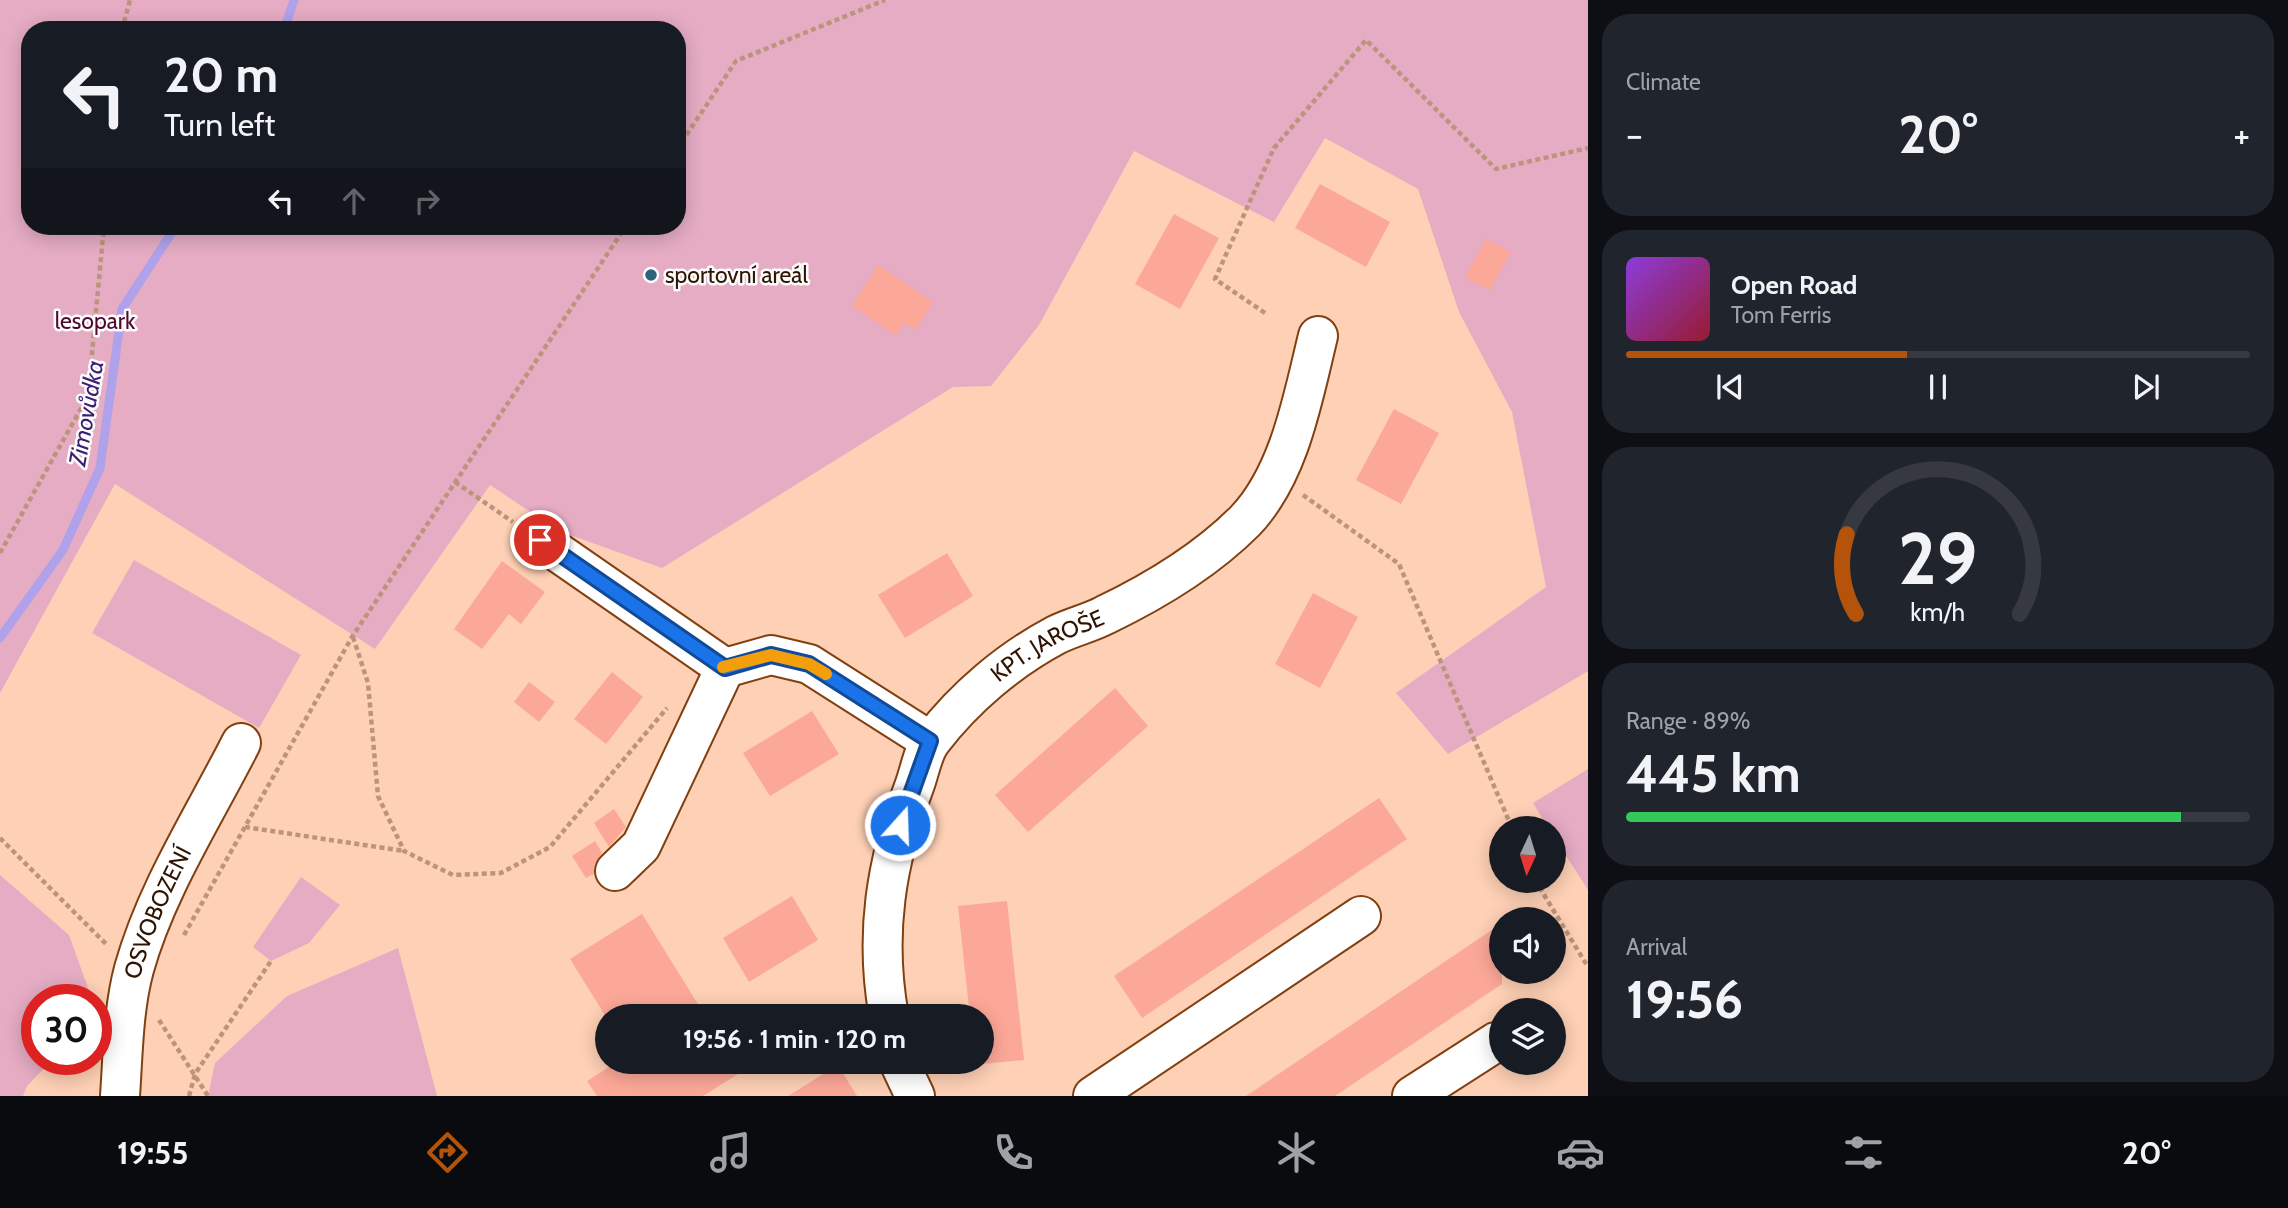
<!DOCTYPE html>
<meta charset="utf-8">
<style>
:root{--surface:#171b24;--page:#20242c;--text:#f1f3f6;--muted:#9ea1a6;--line:#363941;--accent:#b45309}
body{margin:0;font-family:Cabin,sans-serif;background:var(--page);color:var(--text);height:100vh;display:flex;flex-direction:column;font-size:26px;white-space:nowrap}
*{box-sizing:border-box;margin:0}
p{font-size:23px;color:var(--muted)}
.icon{flex:none;width:38px;height:38px;fill:none;stroke:currentColor;stroke-width:2;stroke-linecap:round;stroke-linejoin:round}
.map{position:relative;flex:1;overflow:hidden}
.details{display:flex;flex-direction:column;gap:14px;padding:14px;background:#0d0f14;width:700px}
.details>*{flex:none}
.banner{position:absolute;left:21px;top:21px;width:665px;height:214px;border-radius:28px;box-shadow:0 4px 18px #0003;background:#171b24;color:var(--text);overflow:hidden}
.needle{width:46px;rotate:184deg}
.controls{position:absolute;left:1489px;top:816px;display:grid;gap:14px}
.controls a{display:grid;place-items:center;width:77px;height:77px;border-radius:50%;background:var(--surface);box-shadow:0 4px 18px #0003;font-size:35px}
.speed{position:absolute;left:21px;top:984px;display:flex;gap:14px;font-size:35px;font-weight:700;text-align:center}
.speed>*{display:grid;place-content:center;width:91px;height:91px;border-radius:50%;background:var(--surface);box-shadow:0 4px 18px #0003;line-height:1}
.speed .limit{border:10px solid #d22;background:#fff;color:#111}
.pin{position:absolute;display:grid;place-items:center;width:60px;height:60px;color:#fff;margin:-30px;border:4px solid #fff;border-radius:50%;box-shadow:0 2px 7px #0007}
.me{position:absolute;width:77px;margin:-38px;rotate:20deg;stroke-linejoin:round;filter:drop-shadow(0 0 5px #0008)}
.turn{display:flex;align-items:center;gap:24px;height:147px;padding:0 28px;font-size:32px}
.turn .icon{width:91px;height:91px;stroke-width:2.5}
.turn b{display:block;font-size:49px;line-height:60px}
.lanes{display:flex;align-items:center;height:66px;padding:0 28px;background:#0003;justify-content:center;gap:35px;direction:ltr}
.lanes .off{opacity:.35}
.big{font-size:52px;font-weight:800;line-height:1.1}
.details .tile{flex:1;display:flex;flex-direction:column;justify-content:center;gap:10px;min-width:0;padding:0 24px;border-radius:28px;background:var(--page)}
.details .dial{align-items:center;gap:0}
.dial svg{height:182px;overflow:visible;fill:none;stroke:var(--line);stroke-width:7;stroke-linecap:round;text-anchor:middle}
.dial text{fill:var(--text);stroke:none}
.song{display:flex;align-items:center;gap:21px}
.cover{width:84px;height:84px;border-radius:10px;background:linear-gradient(135deg,hsl(270 70% 55%),hsl(350 70% 35%))}
.played{height:7px;border-radius:4px;background:linear-gradient(90deg,var(--accent) 45%,var(--line) 45%)}
.keys{display:flex;justify-content:space-around;direction:ltr}
.heat{display:flex;justify-content:space-between;align-items:center;font-size:38px;direction:ltr}
.charge{height:10px;border-radius:5px;background:linear-gradient(90deg,#34c759 89%,var(--line) 0)}
.trip{position:absolute;left:595px;top:1004px;width:399px;height:70px;border-radius:35px;background:var(--surface);box-shadow:0 4px 18px #0003;font-weight:800;line-height:70px;text-align:center}
.dock{display:flex;height:112px;justify-content:space-around;align-items:center;background:#090b0e;color:var(--muted)}
.dock .icon{width:49px;height:49px}
.dock .selected{color:var(--accent)}
.dock b{font-size:32px;color:var(--text)}
main{display:flex;flex:1;min-height:0}
.map>svg:first-child{display:block}
.green{fill:#e5acc4;fill-rule:evenodd}
.lines{fill:none;stroke-linecap:round;stroke-linejoin:round}
.stream{stroke:#afa2ea;stroke-width:9}
.building{fill:#fca898}
.minor-casing{stroke:#814010;stroke-width:42}
.path{stroke:#bc947c;stroke-width:4.5;stroke-dasharray:5 3.5;stroke-linecap:butt}
.minor{stroke:#fff;stroke-width:38}
.route-casing{stroke:#114b97;stroke-width:18}
.route{stroke:#1a73e8;stroke-width:12}
.slow{stroke:#f59e0b;stroke-width:12}
.poi-dot{fill:#2c647e;stroke:#fcfcfc;stroke-width:2.5}
.labels{text-anchor:middle;dominant-baseline:central;stroke-width:5;stroke-linejoin:round;paint-order:stroke}
.poi-label{font-size:23px;fill:#2f1403;stroke:#fcfcfc;text-anchor:start}
.park-label{font-size:23px;fill:#4f0a31;stroke:#fcfcfc}
.street-label{font-size:23px;fill:#2f1403;stroke:#fcfcfc}
.water-label{font-size:24px;font-style:italic;fill:#391f72;stroke:#fcfcfc}
</style>
<main>
<div class="map">
<svg width="1588" height="1096" viewBox="0 0 1588 1096">
<rect width="100%" height="100%" fill="#fed0b5"/>
<g class="green">
<path d="M0 0H1588V671L1448 754 1396 693 1546 587 1512 412 1459 312 1418 189 1325 138 1274 222 1134 151 1039 325 991 386 953 387 662 568 559 531 490 485 375 649 115 484 0 693ZM30 30H677V226H30Z"/>
<path d="M134 560 301 655 259 728 92 633Z"/>
<path d="M1588 769V890L1554 837V828H1548L1533 803Z"/>
<path d="M0 875 69 935 92 999H37V1059H53L27 1086 23 1096H0Z"/>
<path d="M301 877 340 905 309 943 271 961 253 947Z"/>
<path d="M398 948 437 1096H208L215 1063 287 996Z"/>
</g>
<g class="lines">
<g class="stream">
<path d="M284 30 294 0"/>
<path d="M0 638 63 550 100 468 122 309 176 226"/>
</g>
</g>
<g class="building">
<path d="M1320 184 1390 222 1366 267 1295 228Z"/>
<path d="M1174 214 1219 238 1180 309 1135 284Z"/>
<path d="M1486 239 1511 252 1490 290 1465 277Z"/>
<path d="M878 265 933 302 916 330 904 323 896 335 852 306Z"/>
<path d="M1394 409 1439 433 1401 504 1356 480Z"/>
<path d="M947 553 973 596 905 638 878 595Z"/>
<path d="M502 561 545 592 521 624 509 614 482 649 454 629Z"/>
<path d="M1313 593 1358 617 1320 688 1275 664Z"/>
<path d="M612 672 643 697 606 744 574 719Z"/>
<path d="M529 682 555 702 539 722 514 702Z"/>
<path d="M1115 688 1148 726 1028 832 995 795Z"/>
<path d="M812 711 839 754 770 796 743 753Z"/>
<path d="M1379 798 1407 839 1142 1018 1114 976Z"/>
<path d="M614 809 626 827 609 847 594 823Z"/>
<path d="M595 841 602 853 594 864V874L586 878 572 856Z"/>
<path d="M792 896 818 940 749 982 723 938Z"/>
<path d="M1007 901 1024 1060 982 1064V1017H970L958 906Z"/>
<path d="M642 914 706 1017H606L570 959Z"/>
<path d="M1502 923V984L1335 1096H1246Z"/>
<path d="M617 1062H757L703 1096H597L587 1081Z"/>
<path d="M838 1065 857 1096H788Z"/>
</g>
<g class="lines">
<g class="minor-casing">
<g id="minor">
<path d="M540 540 725 668"/>
<path d="M615 871 641 846 725 668 771 655 809 664 930 741"/>
<path id="s1" d="M889 1017C874 934 886 862 915 784 920 770 923 751 932 740 965 697 1009 660 1056 635 1072 627 1090 623 1105 615 1155 591 1206 560 1245 521 1290 474 1303 397 1318 336"/>
<path d="M899 1062 915 1096"/>
<path id="s2" d="M120 1096C123 1054 123 1010 134 969 156 890 204 816 241 743"/>
<path d="M1093 1096 1361 916"/>
<path d="M1412 1096 1496 1042"/>
</g>
</g>
<g class="path">
<path d="M122 30 130 0"/>
<path d="M677 149 736 61 885 0"/>
<path d="M1265 313 1215 279 1274 148 1366 40 1496 169 1588 148"/>
<path d="M455 482 513 522"/>
<path d="M1303 495 1399 564 1512 828"/>
<path d="M0 553 88 396 104 226"/>
<path d="M353 637 368 683 378 796 404 851 453 875 501 873 550 847 667 708"/>
<path d="M245 827 404 851"/>
<path d="M0 838 108 946"/>
<path d="M1535 880 1588 967"/>
<path d="M184 935 352 637 626 226"/>
<path d="M159 1020 208 1096"/>
<path d="M189 1096 195 1074 271 961"/>
</g>
<use href="#minor" class="minor"/>
</g>
<g class="lines">
<g class="route-casing">
<path id="route" d="M540 540 725 668 771 655 809 664 930 741 900 825"/>
</g>
<use href="#route" class="route"/>
<path class="slow" d="M723 667 771 655 809 664 826 674"/>
</g>
<circle class="poi-dot" cx="651" cy="275" r="7"/>
<g class="labels">
<g class="poi-label">
<text x="665" y="275">sportovní areál</text>
</g>
<g class="park-label">
<text x="95" y="321">lesopark</text>
</g>
<g class="street-label">
<text stroke="none"><textPath href="#s1" startOffset="436">KPT. JAROŠE</textPath></text>
<text stroke="none"><textPath href="#s2" startOffset="189">OSVOBOZENÍ</textPath></text>
</g>
<g class="water-label">
<text transform="translate(86 413) rotate(-80)">Zimovůdka</text>
</g>
</g>
</svg>
<div class="controls">
<a><svg class="needle" viewBox="-14 -14 28 28"><path d="M0-13l5 13h-10z" fill="#e53935"/><path d="M0 13l5-13h-10z" fill="#9ea1a6"/></svg></a>
<a><svg class="icon" aria-label="sound" viewBox="0 0 24 24"><path d="M4 9h4l5-4v14l-5-4H4zM17 9q2 3 0 6"/></svg></a>
<a><svg class="icon" aria-label="layers" viewBox="0 0 24 24"><path d="M12 4l9 5-9 5-9-5zM3 14l9 5 9-5"/></svg></a>
</div>
<div class="speed"><div class="limit">30</div></div>
<div class="pin" style="left:540px;top:540px;background:#d93025"><svg class="icon" aria-label="arrive" viewBox="0 0 24 24"><path d="M6 21V4h12l-3 4 3 4H6"/></svg></div>
<svg class="me" style="left:900px;top:825px" viewBox="-20 -20 40 40"><circle r="17" fill="#1a73e8" stroke="#fff" stroke-width="3"/><path d="M0-11L8 9 0 5-8 9z" fill="#fff"/></svg>
<div class="trip">19:56 · 1 min · 120 m</div>
<div class="banner">
<div class="turn"><svg class="icon" aria-label="left" viewBox="0 0 24 24"><path d="M17 20v-9H6M10 6l-5 5 5 5"/></svg><div><b>20 m</b>Turn left</div></div>
<div class="lanes"><svg class="icon" aria-label="left" viewBox="0 0 24 24"><path d="M17 20v-9H6M10 6l-5 5 5 5"/></svg><svg class="icon off" aria-label="ahead" viewBox="0 0 24 24"><path d="M12 20V5M6 11l6-6 6 6"/></svg><svg class="icon off" aria-label="right" viewBox="0 0 24 24"><path d="M7 20v-9h11M14 6l5 5-5 5"/></svg></div>
</div>
</div>
<section class="details">
<div class="tile"><p>Climate</p>
<div class="heat"><a>−</a><b class="big">20°</b><a>+</a></div>
</div>
<div class="tile">
<div class="song"><i class="cover"></i><div><b>Open Road</b><p>Tom Ferris</p></div></div>
<div class="played"></div>
<div class="keys"><svg class="icon" aria-label="previous" viewBox="0 0 24 24"><path d="M18 5L8 12l10 7zM5 5v14"/></svg><svg class="icon" aria-label="pause" viewBox="0 0 24 24"><path d="M8 5v14M16 5v14"/></svg><svg class="icon" aria-label="next" viewBox="0 0 24 24"><path d="M6 5l10 7-10 7zM19 5v14"/></svg></div>
</div>
<div class="tile dial"><svg viewBox="0 0 100 80">
<path d="M14 69A42 42 0 1 1 86 69"/>
<path d="M14 69A42 42 0 0 1 10 34" stroke="#b45309"/>
<text x="50" y="56" font-size="32" font-weight="700">29</text>
<text x="50" y="72" font-size="11">km/h</text>
</svg></div>
<div class="tile"><p>Range · 89%</p><b class="big">445 km</b><div class="charge"></div></div>
<div class="tile"><p>Arrival</p><b class="big">19:56</b></div>
</section>
</main>
<nav class="dock">
<b>19:55</b>
<svg class="icon selected" aria-label="directions" viewBox="0 0 24 24"><path d="M12 3l9 9-9 9-9-9zM9 14v-3h6M13 9l2 2-2 2"/></svg>
<svg class="icon" aria-label="music" viewBox="0 0 24 24"><path d="M9 18V5l10-2v13"/><circle cx="6" cy="18" r="3"/><circle cx="16" cy="16" r="3"/></svg>
<svg class="icon" aria-label="phone" viewBox="0 0 24 24"><path d="M5 4h4l2 5-3 2q2 4 5 5l2-3 5 2v4C11 20 4 13 5 4z"/></svg>
<svg class="icon" aria-label="climate" viewBox="0 0 24 24"><path d="M12 3v18M4 7l16 10M4 17L20 7"/></svg>
<svg class="icon" aria-label="car" viewBox="0 0 24 24"><path d="M5 17H2v-5l4-1 3-4h7l3 4 3 1v5h-3M9 17h6M6 11h13"/><circle cx="7" cy="17" r="2"/><circle cx="17" cy="17" r="2"/></svg>
<svg class="icon" aria-label="filters" viewBox="0 0 24 24"><path d="M4 7h16M4 17h16"/><circle cx="9" cy="7" r="2"/><circle cx="15" cy="17" r="2"/></svg>
<b>20°</b>
</nav>
